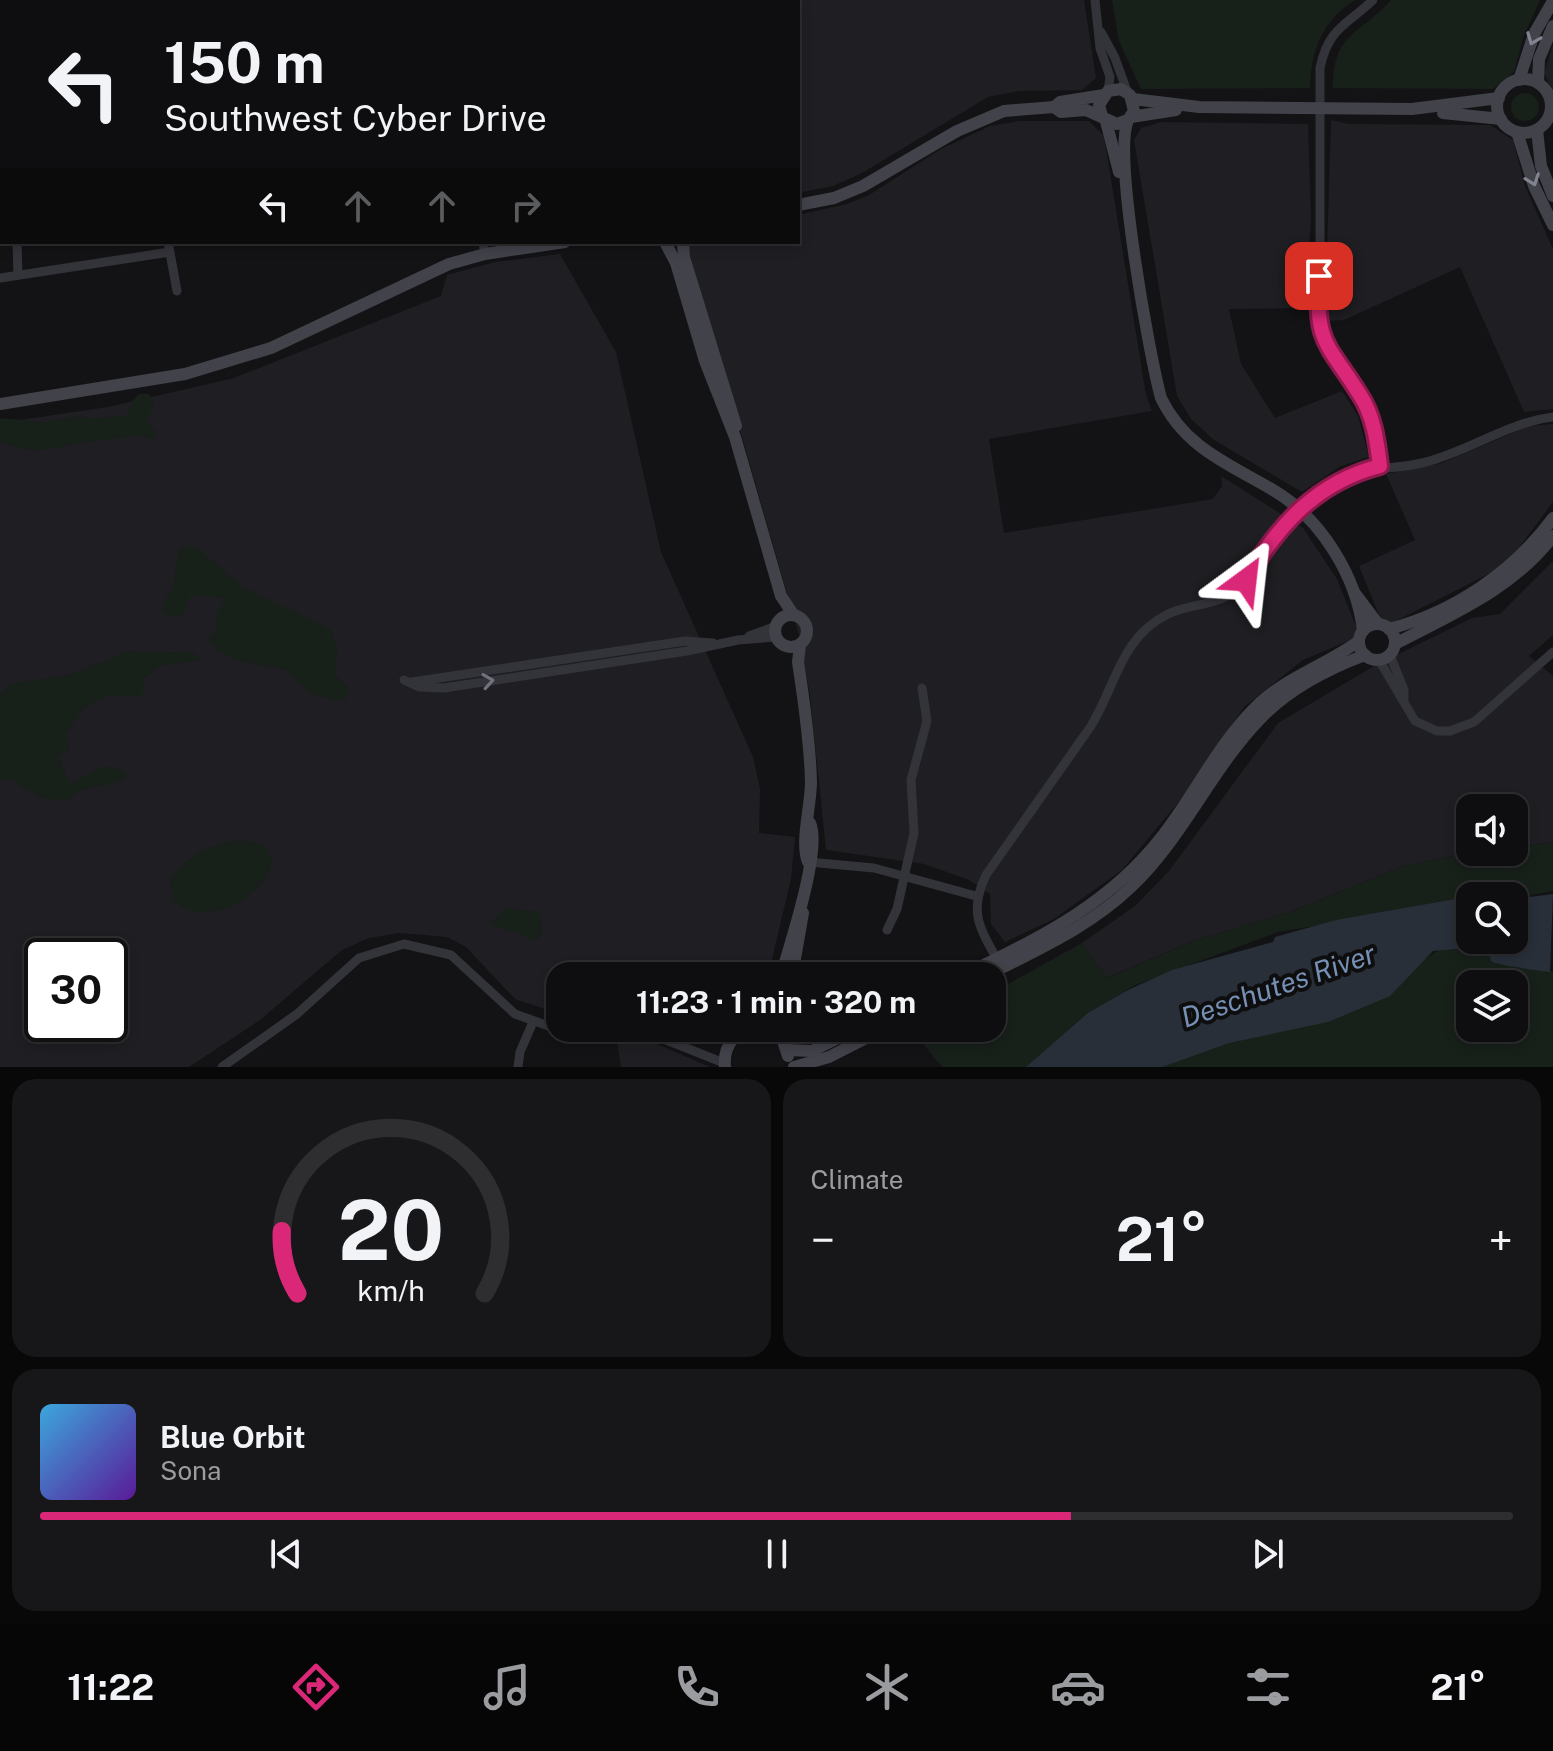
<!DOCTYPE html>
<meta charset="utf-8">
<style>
:root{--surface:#0e0e10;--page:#171719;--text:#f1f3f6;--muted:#9b9c9f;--line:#2e2e30;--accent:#db2777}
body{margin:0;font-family:"Public Sans",sans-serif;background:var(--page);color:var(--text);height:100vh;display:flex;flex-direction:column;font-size:30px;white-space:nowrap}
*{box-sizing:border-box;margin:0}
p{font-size:26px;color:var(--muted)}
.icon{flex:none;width:44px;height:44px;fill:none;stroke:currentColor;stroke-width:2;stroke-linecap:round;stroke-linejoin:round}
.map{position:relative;height:1067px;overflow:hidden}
.panel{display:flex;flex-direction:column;gap:12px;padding:12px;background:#080809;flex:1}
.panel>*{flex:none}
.banner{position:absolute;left:0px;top:0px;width:800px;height:244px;box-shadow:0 4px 12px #0003,0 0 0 2px var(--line);background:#0e0e10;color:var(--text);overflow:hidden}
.tools{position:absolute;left:1456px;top:794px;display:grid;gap:16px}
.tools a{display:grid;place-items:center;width:72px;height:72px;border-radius:16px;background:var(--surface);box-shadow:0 4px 12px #0003,0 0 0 2px var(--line);font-size:40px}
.speed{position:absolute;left:24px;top:938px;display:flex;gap:16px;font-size:40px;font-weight:700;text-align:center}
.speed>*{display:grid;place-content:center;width:104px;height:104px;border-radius:50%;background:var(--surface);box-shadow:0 4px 12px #0003,0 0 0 2px var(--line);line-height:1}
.speed .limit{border:4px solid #111;border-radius:12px;background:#fff;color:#111}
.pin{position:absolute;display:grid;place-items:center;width:68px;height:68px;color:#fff;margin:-34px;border-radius:16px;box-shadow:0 4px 12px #0006}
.me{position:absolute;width:88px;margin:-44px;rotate:30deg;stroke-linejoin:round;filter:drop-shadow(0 0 6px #0008)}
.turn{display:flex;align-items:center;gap:28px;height:168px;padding:0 32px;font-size:36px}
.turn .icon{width:104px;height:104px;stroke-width:2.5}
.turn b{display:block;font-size:56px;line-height:68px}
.lanes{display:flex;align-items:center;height:76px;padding:0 32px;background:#0003;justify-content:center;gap:40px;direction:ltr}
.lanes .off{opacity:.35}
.big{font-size:60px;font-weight:700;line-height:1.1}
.panel .widget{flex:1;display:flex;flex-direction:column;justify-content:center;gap:12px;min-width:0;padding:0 28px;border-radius:24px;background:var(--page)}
.panel .dial{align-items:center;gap:0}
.dial svg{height:208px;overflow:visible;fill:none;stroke:var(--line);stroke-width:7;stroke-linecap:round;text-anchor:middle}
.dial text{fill:var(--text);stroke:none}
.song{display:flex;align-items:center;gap:24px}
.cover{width:96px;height:96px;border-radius:12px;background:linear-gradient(135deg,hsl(200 70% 55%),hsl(270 70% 35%))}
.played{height:8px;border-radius:4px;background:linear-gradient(90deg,var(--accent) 70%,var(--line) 70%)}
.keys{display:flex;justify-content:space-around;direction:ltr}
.heat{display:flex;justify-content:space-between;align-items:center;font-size:44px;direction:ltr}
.panel .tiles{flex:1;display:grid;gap:12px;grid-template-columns:1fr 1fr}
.widget:last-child{grid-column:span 2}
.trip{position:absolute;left:546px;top:962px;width:460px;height:80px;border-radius:24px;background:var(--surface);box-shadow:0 4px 12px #0003,0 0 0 2px var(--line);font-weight:700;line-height:80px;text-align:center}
.menu{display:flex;height:128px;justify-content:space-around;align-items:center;background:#060606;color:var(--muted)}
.menu .icon{width:56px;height:56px}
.menu .active{color:var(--accent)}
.menu b{font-size:36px;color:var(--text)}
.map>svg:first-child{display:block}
.built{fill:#1f1e22;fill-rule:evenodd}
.green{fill:#18201a;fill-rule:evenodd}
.water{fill:#282f39}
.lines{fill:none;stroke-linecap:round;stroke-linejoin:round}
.street{stroke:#33333a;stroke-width:9}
.secondary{stroke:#41424a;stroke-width:12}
.oneway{stroke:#818390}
.oneway2{stroke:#71727e}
.route-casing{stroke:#8e194d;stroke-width:20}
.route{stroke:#db2777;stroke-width:14}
.labels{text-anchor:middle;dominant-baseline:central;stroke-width:8;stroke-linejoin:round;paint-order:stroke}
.water-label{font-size:28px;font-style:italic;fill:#768fb5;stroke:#0e0e0f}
</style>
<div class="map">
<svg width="1553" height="1067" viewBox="0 0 1553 1067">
<rect width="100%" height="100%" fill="#131315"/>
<g class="built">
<path d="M450 0H603L604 2H450Z"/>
<path d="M677 0H1084L1096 78 1082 90 1019 91 988 97 862 173 833 186 798 193V2Z"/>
<path d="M1553 44V91L1544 73Z"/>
<path d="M1331 120 1349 124 1490 125 1513 140 1525 186 1553 249V409L1524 412 1460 267 1344 320 1325 321Z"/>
<path d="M1019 121H1089L1104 136 1146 395 1152 411 989 439 1004 533 1213 499 1222 486 1221 476 1303 528 1337 579 1360 636 1303 660 1244 707 1186 793 1122 870 1054 919 1005 942 991 924 990 894 969 880 924 864 826 850 810 695 799 635 686 242H798V215L847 204 869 195 941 149 990 126Z"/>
<path d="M1161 122 1308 124 1311 218 1305 308 1229 309 1241 364 1275 418 1342 391 1358 416 1369 457 1341 466 1302 492 1214 440 1191 419 1177 396 1134 140 1141 128Z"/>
<path d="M560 254 616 352 661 552 753 757 760 789 759 833 795 837 791 879 768 976H560V1014L515 999 466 947 447 937 399 933 369 938 342 950 260 1020 189 1067H0V423L108 407 234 378 441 296 447 275 495 262ZM42 956H110V1024H42Z"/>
<path d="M1553 424V502L1506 565 1384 627 1359 566 1415 540 1386 474 1442 463 1529 426Z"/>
<path d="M1553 561V635L1529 656 1553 676V842L1514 847V808H1470V852H1498L1468 853 1403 866 1290 912 1193 941 1106 978 1082 943 1135 906 1169 871 1278 723 1374 666 1472 618 1500 614Z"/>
<path d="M639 1039 650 1041 710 1067H621L617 1041Z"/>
</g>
<g class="green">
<path d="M1112 0H1355C1322 21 1311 50 1310 88L1141 89 1119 41Z"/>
<path d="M1391 0H1540L1524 35 1514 72 1493 89 1333 88C1333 32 1360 35 1391 0Z"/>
<circle cx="1525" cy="107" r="14"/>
<path d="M139 394H149L155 402 147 420 156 432V439L135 435 34 451 0 443V418L44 422 79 416 90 419 127 416 132 401Z"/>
<path d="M187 547 202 552 241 586 331 630 338 651 334 673 349 689 346 699 340 701 313 695 286 670 241 661 218 651 208 640 217 627 215 618 224 600 221 597 190 596 183 614 171 617 164 612 163 605 173 586 179 550Z"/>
<path d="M131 651 194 653 201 660 161 666 143 679 145 687 140 697C98 691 85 701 66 736L70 749 58 756 70 783C92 776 100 757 124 772L126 780 79 791 67 801 40 797 11 779H0V694L11 683 64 676Z"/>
<path d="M240 840C321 845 225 946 173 900L170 882C186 854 209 845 240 840Z"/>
<path d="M1553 842V891L1514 898 1465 897 1395 913 1278 932 1133 986 1105 1004 1042 1067H942L916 1035 929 1028H992V993L1082 943 1107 978 1193 941 1290 912 1403 866 1468 853 1514 852V847Z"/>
<path d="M505 909 539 911 543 931 536 941 490 923Z"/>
<path d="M1487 942 1541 970 1553 971V1067H1145L1392 980 1447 945ZM1470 984H1514V1028H1470Z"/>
</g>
<path class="water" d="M1553 894 1550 972C1541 971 1496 965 1491 961L1487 942 1476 947 1433 951 1390 996 1328 1022 1229 1043 1162 1067H1026L1088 1013 1128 990 1172 970 1273 942 1275 937 1336 920 1467 897H1470V940H1514V899Z"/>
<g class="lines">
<g class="street">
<path d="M446 0V2"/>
<path d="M1095 0 1100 48 1110 77 1108 91"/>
<path d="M1373 0C1347 25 1328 28 1320 68V328L1330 354 1361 396 1370 415 1380 466"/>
<path d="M136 2 140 0"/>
<path d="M1101 32 1115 58 1127 91"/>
<path d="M1550 99 1553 101"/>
<path d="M0 114 2 113"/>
<path d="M1549 117H1553"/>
<path d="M17 242 18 275"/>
<path d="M168 242 177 291"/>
<path d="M483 242 485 254"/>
<path d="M0 278 170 252"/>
<path d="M749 636 776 626"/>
<path d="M1390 655 1404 690V701"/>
<path d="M1379 660 1415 721 1437 731H1450L1474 722 1553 652"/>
<path d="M404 680 419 687 444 688 687 651 738 640 776 637"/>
<path d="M412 682 685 641 713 643"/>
<path d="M808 862 874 868 976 896"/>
<path d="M887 930 897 909 914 833 911 780 927 721 922 688"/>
<path d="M999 963C980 928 968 913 986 875L1091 726C1116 685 1121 637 1168 614 1188 604 1220 605 1236 590 1250 577 1256 560 1267 545 1282 525 1304 505 1323 489 1353 465 1387 471 1422 463 1468 452 1506 423 1553 417"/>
<path d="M636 1028 724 1063"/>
<path d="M682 1028 731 1041"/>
<path d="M222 1067 297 1014 359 958 404 944 451 955 515 1014 557 1029 599 1028"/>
<path d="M518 1067 520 1052 533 1022"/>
</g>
<g class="secondary">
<path d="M621 0 622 2"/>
<circle cx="1524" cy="106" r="27"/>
<path d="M1519 80 1534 34 1553 1"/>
<path d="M1538 83 1539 59 1553 26"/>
<path d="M1133 99 1199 107 1412 109 1499 98"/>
<path d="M1054 107 1060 102 1104 95"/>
<path d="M1443 113 1501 119"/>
<path d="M1131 117 1176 110"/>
<path d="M1128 120C1113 155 1149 354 1161 398 1185 448 1229 464 1273 490 1321 518 1357 577 1363 631"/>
<path d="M1106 121 1119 172"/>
<path d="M1537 130 1541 166 1553 196"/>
<path d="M1517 132 1534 186 1553 225"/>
<path d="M798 205 834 198 863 186 957 131 1004 111 1054 107 1061 112 1086 110 1117 124 1128 120 1134 111 1130 95 1121 89 1108 91 1099 105 1102 116"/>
<path d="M665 242 676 263 705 361 735 437 781 596 793 614"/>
<path d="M683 242 684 257 736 426"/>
<path d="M0 404 185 374 271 348 449 264 485 254 565 242"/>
<path d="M1354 592 1378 624"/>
<circle cx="791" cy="631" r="16"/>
<circle cx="1377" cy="642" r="18"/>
<path d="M1389 629C1454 612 1513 572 1553 518"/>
<path d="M1395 644C1452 614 1513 589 1553 536"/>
<path d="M800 645 798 662C804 701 810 742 811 782 811 806 800 843 808 862"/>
<path d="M781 976C790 944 822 849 810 823"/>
<path d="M792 976 803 913"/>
<path d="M962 976C1038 938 1106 907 1160 839 1195 795 1219 741 1261 702 1290 676 1327 664 1359 641"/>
<path d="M986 976C1038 949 1088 928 1131 887 1183 838 1211 769 1261 718 1288 690 1328 669 1365 655"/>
<path d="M760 1028 782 1038 788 1056"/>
<path d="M787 1050 812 1051 858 1028"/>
<path d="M725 1067C723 1044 736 1030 758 1028"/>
<path d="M794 1067 829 1057 886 1028"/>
</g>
</g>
<defs><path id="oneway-chevron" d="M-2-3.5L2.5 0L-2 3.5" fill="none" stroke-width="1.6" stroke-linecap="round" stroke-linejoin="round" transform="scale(2)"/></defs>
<g class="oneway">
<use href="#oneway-chevron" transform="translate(1533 39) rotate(111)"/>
<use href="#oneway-chevron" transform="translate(1533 180) rotate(70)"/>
</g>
<use class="oneway2" href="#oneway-chevron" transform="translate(488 681) rotate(-9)"/>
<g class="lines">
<g class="route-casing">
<path id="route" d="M1246 580C1278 525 1317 482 1380 466 1377 442 1374 416 1360 395 1327 342 1315 345 1319 276"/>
</g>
<use href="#route" class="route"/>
</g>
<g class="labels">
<g class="water-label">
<text transform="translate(1278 985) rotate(-19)">Deschutes River</text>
</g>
</g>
</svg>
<div class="tools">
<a><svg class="icon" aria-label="sound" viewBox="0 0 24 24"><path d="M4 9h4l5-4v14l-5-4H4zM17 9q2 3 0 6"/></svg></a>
<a><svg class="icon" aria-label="search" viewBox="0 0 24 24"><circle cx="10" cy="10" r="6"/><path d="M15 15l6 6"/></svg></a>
<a><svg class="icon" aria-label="layers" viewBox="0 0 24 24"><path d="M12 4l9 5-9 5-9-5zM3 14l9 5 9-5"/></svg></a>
</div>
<div class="speed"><div class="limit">30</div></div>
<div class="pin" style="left:1319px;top:276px;background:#d93025"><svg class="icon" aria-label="arrive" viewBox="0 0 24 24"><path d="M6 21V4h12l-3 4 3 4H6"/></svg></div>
<svg class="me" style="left:1246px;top:580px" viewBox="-20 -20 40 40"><path d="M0-17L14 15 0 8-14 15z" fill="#db2777" stroke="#fff" stroke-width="4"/></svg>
<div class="trip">11:23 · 1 min · 320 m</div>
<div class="banner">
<div class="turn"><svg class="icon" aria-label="left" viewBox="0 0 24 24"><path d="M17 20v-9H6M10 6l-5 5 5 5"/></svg><div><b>150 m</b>Southwest Cyber Drive</div></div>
<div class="lanes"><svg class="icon" aria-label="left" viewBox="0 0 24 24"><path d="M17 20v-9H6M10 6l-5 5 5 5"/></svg><svg class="icon off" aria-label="ahead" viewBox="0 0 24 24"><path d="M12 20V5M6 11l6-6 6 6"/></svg><svg class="icon off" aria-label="ahead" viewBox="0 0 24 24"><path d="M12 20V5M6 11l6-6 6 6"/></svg><svg class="icon off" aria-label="right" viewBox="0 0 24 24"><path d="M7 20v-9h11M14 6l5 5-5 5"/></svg></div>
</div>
</div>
<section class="panel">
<div class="tiles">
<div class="widget dial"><svg viewBox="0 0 100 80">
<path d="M14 69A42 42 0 1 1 86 69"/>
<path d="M14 69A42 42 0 0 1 8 45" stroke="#db2777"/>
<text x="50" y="56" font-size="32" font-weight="700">20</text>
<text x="50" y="72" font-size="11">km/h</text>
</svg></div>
<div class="widget"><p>Climate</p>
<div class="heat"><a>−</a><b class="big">21°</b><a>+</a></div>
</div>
<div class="widget">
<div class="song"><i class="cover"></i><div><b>Blue Orbit</b><p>Sona</p></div></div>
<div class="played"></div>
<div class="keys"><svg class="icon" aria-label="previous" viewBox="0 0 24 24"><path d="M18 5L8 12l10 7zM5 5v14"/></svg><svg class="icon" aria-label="pause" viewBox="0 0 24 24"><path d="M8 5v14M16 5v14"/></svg><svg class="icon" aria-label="next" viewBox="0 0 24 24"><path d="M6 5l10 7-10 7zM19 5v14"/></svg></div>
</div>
</div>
</section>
<nav class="menu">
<b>11:22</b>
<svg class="icon active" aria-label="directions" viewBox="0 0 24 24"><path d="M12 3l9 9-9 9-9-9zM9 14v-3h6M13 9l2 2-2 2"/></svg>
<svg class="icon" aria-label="music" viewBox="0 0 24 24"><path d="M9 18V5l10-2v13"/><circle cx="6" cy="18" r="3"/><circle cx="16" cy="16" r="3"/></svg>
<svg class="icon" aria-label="phone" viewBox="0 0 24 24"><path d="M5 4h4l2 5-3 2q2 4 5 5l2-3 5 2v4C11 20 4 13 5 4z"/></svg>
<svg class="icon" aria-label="climate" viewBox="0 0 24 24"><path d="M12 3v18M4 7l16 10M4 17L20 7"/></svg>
<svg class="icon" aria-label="car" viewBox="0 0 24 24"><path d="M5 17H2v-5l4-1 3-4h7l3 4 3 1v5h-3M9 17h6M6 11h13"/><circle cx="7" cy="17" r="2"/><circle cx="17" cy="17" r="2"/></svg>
<svg class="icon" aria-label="filters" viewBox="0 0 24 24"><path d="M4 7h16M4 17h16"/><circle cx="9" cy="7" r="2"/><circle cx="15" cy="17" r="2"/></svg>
<b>21°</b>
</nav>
